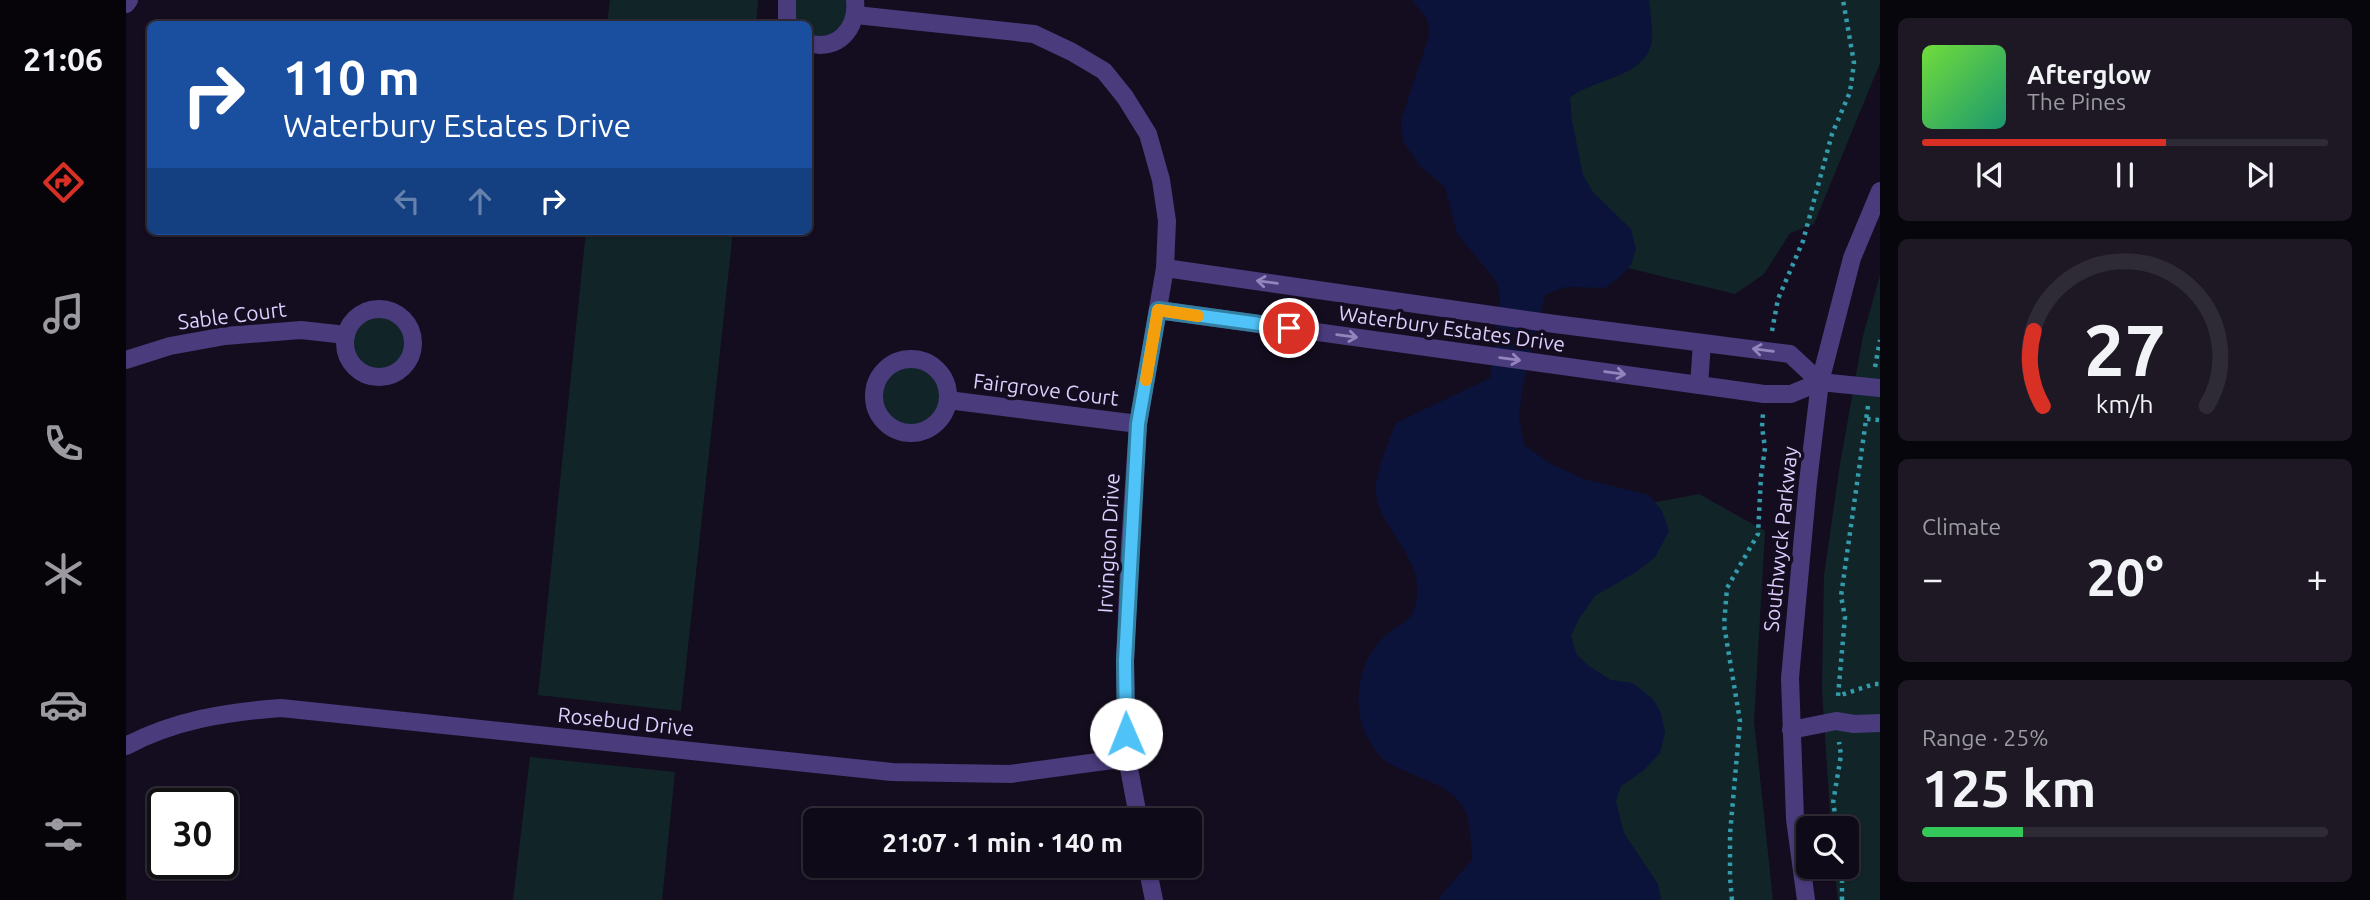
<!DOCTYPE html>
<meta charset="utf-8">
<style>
:root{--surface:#0f0a17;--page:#1d1824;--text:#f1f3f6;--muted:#9b9aa1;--line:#2f2b36;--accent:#d93025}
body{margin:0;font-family:Ubuntu,sans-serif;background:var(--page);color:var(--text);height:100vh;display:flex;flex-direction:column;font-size:26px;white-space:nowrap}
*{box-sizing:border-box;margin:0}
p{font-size:23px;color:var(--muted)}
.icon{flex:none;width:38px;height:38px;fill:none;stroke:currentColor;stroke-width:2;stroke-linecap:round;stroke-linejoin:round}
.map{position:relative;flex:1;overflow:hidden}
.sheet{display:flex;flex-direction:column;gap:18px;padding:18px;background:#08060d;width:490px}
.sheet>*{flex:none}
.banner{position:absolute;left:21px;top:21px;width:665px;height:214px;border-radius:10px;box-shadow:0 2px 5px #0004,0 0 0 2px var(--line);background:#1a4fa0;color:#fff;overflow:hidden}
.controls{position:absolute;left:1670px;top:816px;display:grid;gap:14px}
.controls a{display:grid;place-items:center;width:63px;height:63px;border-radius:10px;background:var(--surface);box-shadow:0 2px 5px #0004,0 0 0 2px var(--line);font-size:35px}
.speed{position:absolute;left:21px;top:788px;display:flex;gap:14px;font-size:35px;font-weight:700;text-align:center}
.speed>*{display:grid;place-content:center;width:91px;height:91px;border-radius:50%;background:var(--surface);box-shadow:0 2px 5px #0004,0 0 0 2px var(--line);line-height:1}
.speed .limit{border:4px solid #111;border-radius:10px;background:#fff;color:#111}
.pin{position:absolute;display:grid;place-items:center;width:60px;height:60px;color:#fff;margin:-30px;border:4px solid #fff;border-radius:50%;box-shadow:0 2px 7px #0007}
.me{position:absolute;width:77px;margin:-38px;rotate:359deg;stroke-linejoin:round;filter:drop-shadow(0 0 5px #0008)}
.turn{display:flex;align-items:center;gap:24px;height:147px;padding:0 21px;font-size:32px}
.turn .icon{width:91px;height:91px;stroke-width:2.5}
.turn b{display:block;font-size:49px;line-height:60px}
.lanes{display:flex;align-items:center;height:66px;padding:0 21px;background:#0003;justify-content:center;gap:35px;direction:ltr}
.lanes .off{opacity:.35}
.big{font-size:52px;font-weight:600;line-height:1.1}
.sheet .card{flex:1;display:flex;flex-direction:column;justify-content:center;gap:10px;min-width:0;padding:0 24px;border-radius:10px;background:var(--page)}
.sheet .dial{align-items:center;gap:0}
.dial svg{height:182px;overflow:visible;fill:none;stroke:var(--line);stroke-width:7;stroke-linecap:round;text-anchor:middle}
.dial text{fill:var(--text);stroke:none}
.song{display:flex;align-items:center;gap:21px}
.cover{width:84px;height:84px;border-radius:10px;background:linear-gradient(135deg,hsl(100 70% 55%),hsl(160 70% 35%))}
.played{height:7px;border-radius:4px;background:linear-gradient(90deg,var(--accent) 60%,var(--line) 60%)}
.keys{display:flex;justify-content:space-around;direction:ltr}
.heat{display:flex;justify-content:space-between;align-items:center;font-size:38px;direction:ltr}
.charge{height:10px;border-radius:5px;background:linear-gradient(90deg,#34c759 25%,var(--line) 0)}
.trip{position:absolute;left:677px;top:808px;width:399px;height:70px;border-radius:10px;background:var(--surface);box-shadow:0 2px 5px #0004,0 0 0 2px var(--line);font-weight:600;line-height:70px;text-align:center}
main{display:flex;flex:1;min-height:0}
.dock{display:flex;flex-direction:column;width:126px;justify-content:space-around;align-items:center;background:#060409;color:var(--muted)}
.dock .icon{width:49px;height:49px}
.dock .active{color:var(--accent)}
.dock b{font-size:32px;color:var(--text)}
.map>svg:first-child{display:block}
.green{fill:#112529}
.water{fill:#0b133a}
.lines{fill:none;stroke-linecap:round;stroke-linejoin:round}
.path{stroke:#339bab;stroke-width:4.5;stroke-dasharray:3.5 5;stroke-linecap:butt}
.minor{stroke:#4a3b7c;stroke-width:18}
.oneway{stroke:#9384bc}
.route-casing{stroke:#337fa1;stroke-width:18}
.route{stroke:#4fc3f7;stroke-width:12}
.slow{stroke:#f59e0b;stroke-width:12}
.labels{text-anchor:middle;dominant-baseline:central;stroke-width:7;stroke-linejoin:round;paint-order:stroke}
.street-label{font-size:21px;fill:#dccefd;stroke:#140d1f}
</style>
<main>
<nav class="dock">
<b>21:06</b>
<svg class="icon active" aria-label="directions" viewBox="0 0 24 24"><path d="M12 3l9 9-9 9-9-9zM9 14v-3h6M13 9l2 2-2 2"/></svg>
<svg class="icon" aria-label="music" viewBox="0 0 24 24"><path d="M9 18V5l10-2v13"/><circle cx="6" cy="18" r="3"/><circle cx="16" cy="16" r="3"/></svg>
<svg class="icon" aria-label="phone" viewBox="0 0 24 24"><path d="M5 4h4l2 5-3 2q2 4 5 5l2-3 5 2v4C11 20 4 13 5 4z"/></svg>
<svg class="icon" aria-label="climate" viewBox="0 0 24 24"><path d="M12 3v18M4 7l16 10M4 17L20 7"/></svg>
<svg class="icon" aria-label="car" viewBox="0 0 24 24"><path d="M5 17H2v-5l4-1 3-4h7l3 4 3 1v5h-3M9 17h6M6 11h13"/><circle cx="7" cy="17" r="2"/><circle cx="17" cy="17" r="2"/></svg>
<svg class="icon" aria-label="filters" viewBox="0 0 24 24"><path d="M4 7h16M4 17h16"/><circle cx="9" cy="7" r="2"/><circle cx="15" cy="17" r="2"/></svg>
</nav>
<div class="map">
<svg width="1754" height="900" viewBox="0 0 1754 900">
<rect width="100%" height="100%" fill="#140d1f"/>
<g class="green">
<path d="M484 0H632L630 24H481Z"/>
<path d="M664 0H730L721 32 683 39 682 24H668Z"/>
<path d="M1363 0H1754V63L1688 224 1664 233 1638 274 1609 294 1407 245Z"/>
<path d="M460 231H607L555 711 412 695Z"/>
<path d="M1754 275V900H1712L1708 866H1720V828H1705L1696 689 1698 576 1714 464 1737 336Z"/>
<circle cx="249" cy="339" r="34"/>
<circle cx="787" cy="393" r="34"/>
<path d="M1573 494 1639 531 1628 721 1647 900H1378L1392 528Z"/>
<path d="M404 757 549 772 536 900H387Z"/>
</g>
<path class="water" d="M1286 0H1523C1524 12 1527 27 1526 39 1522 78 1468 78 1444 98L1446 120 1457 175 1467 192 1505 229 1510 249 1505 265 1495 276 1479 288 1439 287 1419 295 1397 384 1393 416 1398 445 1425 464 1458 479 1523 495 1536 511 1543 531 1530 556 1512 571 1469 596 1453 619 1445 636 1451 655 1463 666 1485 680 1507 683 1527 699 1535 713 1539 732 1534 753 1517 771 1495 786 1490 801 1498 833 1532 884 1535 900H1311L1346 860C1345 845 1345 827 1340 813 1327 782 1286 778 1261 762 1254 758 1245 744 1241 737 1225 704 1232 660 1260 635 1277 620 1288 624 1291 595 1295 555 1255 531 1250 494 1247 478 1264 438 1270 423L1364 378 1374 296 1370 281 1331 234 1319 187 1293 165 1277 141 1275 120 1304 33 1301 19Z"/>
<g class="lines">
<g class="path">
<path d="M1646 331 1652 299 1677 241 1706 134 1724 92 1728 63 1717 0"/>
<path d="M1749 367 1754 340"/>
<path d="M1742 406 1715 596 1719 617 1712 696 1748 684H1754"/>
<path d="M1741 419 1754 420"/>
<path d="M1712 828 1707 803 1715 755 1713 742"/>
<path d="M1606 900 1604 878V834L1614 721 1598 625 1601 588 1632 534 1635 476 1639 448 1636 427 1637 413"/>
<path d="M1716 900V866"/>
</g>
<g class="minor">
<path d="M661 0V19L663 24"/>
<path d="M0 4 3 0"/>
<path d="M730 15 908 34 946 52 978 71 999 97 1022 134 1035 180 1041 221 1039 268 1012 424 1004 546 999 661 1001 758 1013 821"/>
<path d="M682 43C712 52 732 28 729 0"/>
<path d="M1039 268 1429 324 1664 354 1694 382"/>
<circle cx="253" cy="343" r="34"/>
<path d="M1032 310 1638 394H1665L1694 382 1754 388"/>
<circle cx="785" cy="396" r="37"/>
<path d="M0 360 44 346 99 336 175 330 220 335"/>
<path d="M1573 385 1576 343"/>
<path d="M822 400 1012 424"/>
<path d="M1665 730 1710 721 1728 724 1754 723"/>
<path d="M0 746C49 720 100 712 155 708L766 772 884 774 1001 758"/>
<path d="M1021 866 1028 900"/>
<path d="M1680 900 1669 819 1664 678 1682 482 1694 382 1726 258 1754 191"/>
</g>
</g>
<defs><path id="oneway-shaft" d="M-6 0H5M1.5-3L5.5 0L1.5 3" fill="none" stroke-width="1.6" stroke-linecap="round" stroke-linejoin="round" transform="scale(1.75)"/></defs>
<g class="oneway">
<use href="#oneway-shaft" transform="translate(1141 282) rotate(-172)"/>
<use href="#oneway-shaft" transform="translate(1221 336) rotate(8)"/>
<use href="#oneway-shaft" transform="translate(1637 350) rotate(-173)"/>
<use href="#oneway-shaft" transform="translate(1384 359) rotate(8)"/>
<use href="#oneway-shaft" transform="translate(1489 373) rotate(8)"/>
</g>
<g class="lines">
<g class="route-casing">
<path id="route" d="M1000 734 999 661 1012 424 1032 310 1163 328"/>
</g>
<use href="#route" class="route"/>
<path class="slow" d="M1020 380 1032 310 1072 316"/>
</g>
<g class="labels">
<g class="street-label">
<text transform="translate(106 315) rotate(-7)">Sable Court</text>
<text transform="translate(1326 328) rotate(8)">Waterbury Estates Drive</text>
<text transform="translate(920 389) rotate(7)">Fairgrove Court</text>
<text transform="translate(1654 539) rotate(-84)">Southwyck Parkway</text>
<text transform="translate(982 543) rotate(-87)">Irvington Drive</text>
<text transform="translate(500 721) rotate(6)">Rosebud Drive</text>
</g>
</g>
</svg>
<div class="controls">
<a><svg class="icon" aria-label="search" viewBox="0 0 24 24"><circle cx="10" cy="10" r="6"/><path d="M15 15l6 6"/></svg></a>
</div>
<div class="speed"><div class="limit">30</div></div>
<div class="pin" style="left:1163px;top:328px;background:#d93025"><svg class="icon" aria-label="arrive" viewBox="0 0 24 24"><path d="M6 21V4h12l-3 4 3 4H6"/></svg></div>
<svg class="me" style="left:1000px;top:734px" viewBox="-20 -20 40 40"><circle r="19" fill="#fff"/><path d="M0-13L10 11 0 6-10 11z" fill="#4fc3f7"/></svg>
<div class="trip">21:07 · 1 min · 140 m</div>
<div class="banner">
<div class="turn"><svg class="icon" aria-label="right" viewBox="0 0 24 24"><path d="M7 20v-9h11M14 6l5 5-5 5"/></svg><div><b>110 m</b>Waterbury Estates Drive</div></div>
<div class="lanes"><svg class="icon off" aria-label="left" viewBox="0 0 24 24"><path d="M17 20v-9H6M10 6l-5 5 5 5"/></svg><svg class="icon off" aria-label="ahead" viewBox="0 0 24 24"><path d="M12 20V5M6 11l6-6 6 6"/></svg><svg class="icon" aria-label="right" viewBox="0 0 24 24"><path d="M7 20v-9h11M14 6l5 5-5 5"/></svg></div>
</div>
</div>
<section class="sheet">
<div class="card">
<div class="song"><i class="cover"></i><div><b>Afterglow</b><p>The Pines</p></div></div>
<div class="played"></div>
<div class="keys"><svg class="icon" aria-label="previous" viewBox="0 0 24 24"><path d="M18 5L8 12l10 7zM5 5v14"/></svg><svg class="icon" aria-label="pause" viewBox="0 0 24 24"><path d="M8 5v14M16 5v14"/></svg><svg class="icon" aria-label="next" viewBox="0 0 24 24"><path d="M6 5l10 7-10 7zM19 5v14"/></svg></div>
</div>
<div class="card dial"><svg viewBox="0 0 100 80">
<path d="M14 69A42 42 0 1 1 86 69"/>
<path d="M14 69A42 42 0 0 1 10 36" stroke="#d93025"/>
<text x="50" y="56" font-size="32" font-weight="700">27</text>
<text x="50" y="72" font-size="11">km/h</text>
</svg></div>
<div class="card"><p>Climate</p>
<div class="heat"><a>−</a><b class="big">20°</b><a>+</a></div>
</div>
<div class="card"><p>Range · 25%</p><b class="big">125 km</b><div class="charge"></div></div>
</section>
</main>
